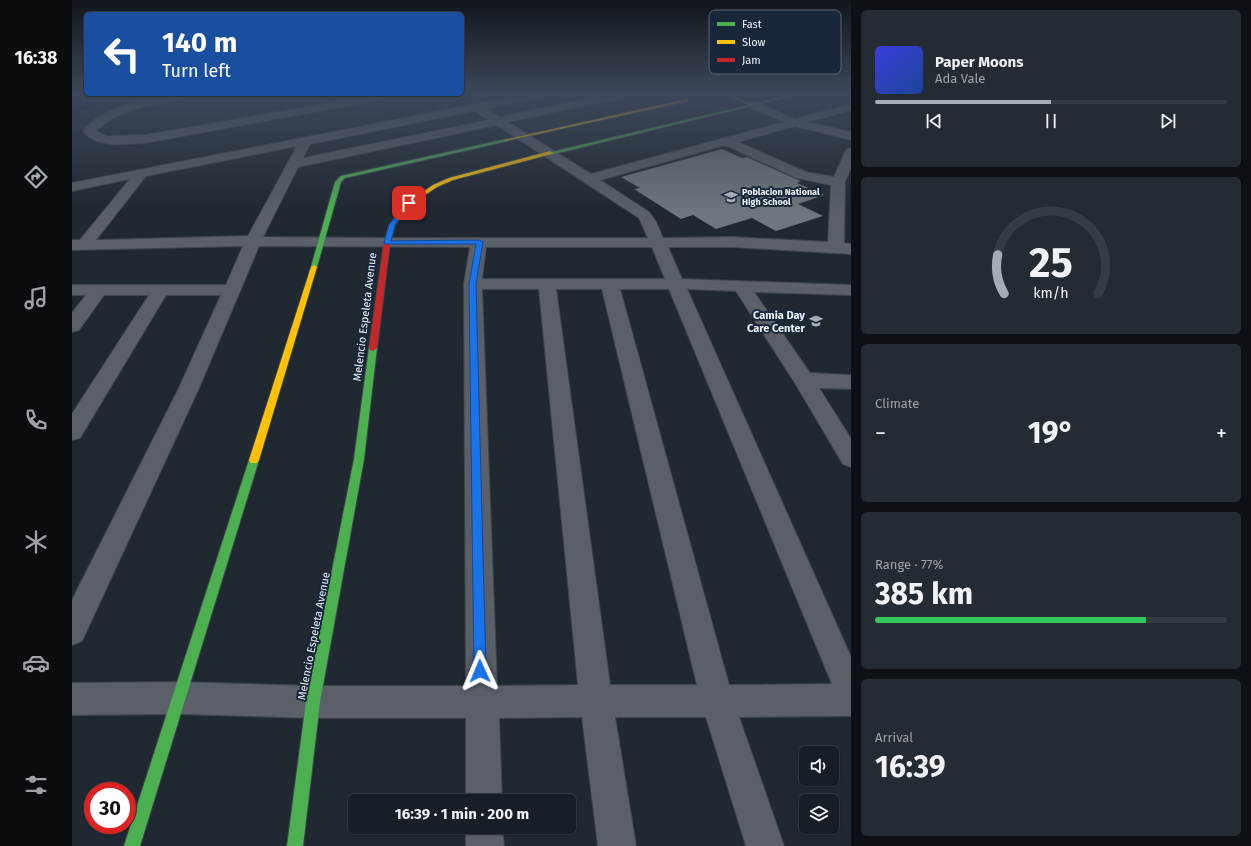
<!DOCTYPE html>
<meta charset="utf-8">
<style>
:root{--surface:#181e26;--page:#252b32;--text:#f1f3f6;--muted:#9fa2a7;--line:#363c43;--accent:#a7adb5}
body{margin:0;font-family:"Fira Sans",sans-serif;background:var(--page);color:var(--text);height:100vh;display:flex;flex-direction:column;font-size:15px;white-space:nowrap}
*{box-sizing:border-box;margin:0}
p{font-size:13px;color:var(--muted)}
.icon{flex:none;width:22px;height:22px;fill:none;stroke:currentColor;stroke-width:2;stroke-linecap:round;stroke-linejoin:round}
.map{position:relative;flex:1;overflow:hidden}
.details{display:flex;flex-direction:column;gap:10px;padding:10px;background:#0d1015;width:400px}
.details>*{flex:none}
.guide{position:absolute;left:12px;top:12px;width:380px;height:84px;border-radius:6px;box-shadow:0 1px 3px #0004,0 0 0 1px var(--line);background:#1a4fa0;color:#fff;overflow:hidden}
.buttons{position:absolute;left:727px;top:746px;display:grid;gap:8px}
.buttons a{display:grid;place-items:center;width:40px;height:40px;border-radius:6px;background:var(--surface);box-shadow:0 1px 3px #0004,0 0 0 1px var(--line);font-size:20px}
.speed{position:absolute;left:12px;top:782px;display:flex;gap:8px;font-size:20px;font-weight:700;text-align:center}
.speed>*{display:grid;place-content:center;width:52px;height:52px;border-radius:50%;background:var(--surface);box-shadow:0 1px 3px #0004,0 0 0 1px var(--line);line-height:1}
.speed .limit{border:6px solid #d22;background:#fff;color:#111}
.pin{position:absolute;display:grid;place-items:center;width:34px;height:34px;color:#fff;margin:-17px;border-radius:8px;box-shadow:0 2px 6px #0006}
.me{position:absolute;width:44px;margin:-22px;rotate:359deg;stroke-linejoin:round;filter:drop-shadow(0 0 3px #0008)}
.turn{display:flex;align-items:center;gap:14px;height:84px;padding:0 12px;font-size:18px}
.turn .icon{width:52px;height:52px;stroke-width:2.5}
.turn b{display:block;font-size:28px;line-height:34px}
.big{font-size:30px;font-weight:700;line-height:1.1}
.details .card{flex:1;display:flex;flex-direction:column;justify-content:center;gap:6px;min-width:0;padding:0 14px;border-radius:6px;background:var(--page)}
.details .dial{align-items:center;gap:0}
.dial svg{height:104px;overflow:visible;fill:none;stroke:var(--line);stroke-width:7;stroke-linecap:round;text-anchor:middle}
.dial text{fill:var(--text);stroke:none}
.song{display:flex;align-items:center;gap:12px}
.cover{width:48px;height:48px;border-radius:6px;background:linear-gradient(135deg,hsl(240 70% 55%),hsl(220 70% 35%))}
.played{height:4px;border-radius:2px;background:linear-gradient(90deg,var(--accent) 50%,var(--line) 50%)}
.keys{display:flex;justify-content:space-around;direction:ltr}
.heat{display:flex;justify-content:space-between;align-items:center;font-size:22px;direction:ltr}
.charge{height:6px;border-radius:3px;background:linear-gradient(90deg,#34c759 77%,var(--line) 0)}
.trip{position:absolute;left:276px;top:794px;width:228px;height:40px;border-radius:6px;background:var(--surface);box-shadow:0 1px 3px #0004,0 0 0 1px var(--line);font-weight:700;line-height:40px;text-align:center}
main{display:flex;flex:1;min-height:0}
.dock{display:flex;flex-direction:column;width:72px;justify-content:space-around;align-items:center;background:#0a0c0f;color:var(--muted)}
.dock .icon{width:28px;height:28px}
.dock .current{color:var(--accent)}
.dock b{font-size:18px;color:var(--text)}
.map>svg:first-child{display:block}
.lines{fill:none;stroke-linecap:round;stroke-linejoin:round}
.river{fill:#031434;fill-rule:evenodd}
.building{fill:#6e767f}
.street-casing{stroke:#3f454d;stroke-width:2}
.fast-casing{stroke:#3f454d;stroke-width:2}
.slow-casing{stroke:#3f454d;stroke-width:2}
.jam-casing{stroke:#3f454d;stroke-width:2}
.street{fill:#5a5f68;fill-rule:evenodd}
.fast{fill:#4caf50;fill-rule:evenodd}
.slow{fill:#ffc107;fill-rule:evenodd}
.jam{fill:#c62828;fill-rule:evenodd}
.route{fill:#1a73e8;stroke:#114b97}
.labels{text-anchor:middle;dominant-baseline:central;stroke-width:4;stroke-linejoin:round;paint-order:stroke}
.far-poi-label{font-size:9px;font-weight:bold;fill:#eff4fc;stroke:#18273a;text-anchor:start}
.poi-label{font-size:11px;font-weight:bold;fill:#eff4fc;stroke:#18273a;text-anchor:end}
.street-label{font-size:11px;fill:#eff4fc;stroke:#18273a}
.key{fill:#18273a;stroke:#586474;stroke-width:1}
.key-label{font-size:11px;fill:#eff4fc}
</style>
<main>
<nav class="dock">
<b>16:38</b>
<svg class="icon current" aria-label="directions" viewBox="0 0 24 24"><path d="M12 3l9 9-9 9-9-9zM9 14v-3h6M13 9l2 2-2 2"/></svg>
<svg class="icon" aria-label="music" viewBox="0 0 24 24"><path d="M9 18V5l10-2v13"/><circle cx="6" cy="18" r="3"/><circle cx="16" cy="16" r="3"/></svg>
<svg class="icon" aria-label="phone" viewBox="0 0 24 24"><path d="M5 4h4l2 5-3 2q2 4 5 5l2-3 5 2v4C11 20 4 13 5 4z"/></svg>
<svg class="icon" aria-label="climate" viewBox="0 0 24 24"><path d="M12 3v18M4 7l16 10M4 17L20 7"/></svg>
<svg class="icon" aria-label="car" viewBox="0 0 24 24"><path d="M5 17H2v-5l4-1 3-4h7l3 4 3 1v5h-3M9 17h6M6 11h13"/><circle cx="7" cy="17" r="2"/><circle cx="17" cy="17" r="2"/></svg>
<svg class="icon" aria-label="filters" viewBox="0 0 24 24"><path d="M4 7h16M4 17h16"/><circle cx="9" cy="7" r="2"/><circle cx="15" cy="17" r="2"/></svg>
</nav>
<div class="map">
<svg width="779" height="846" viewBox="0 0 779 846">
<rect width="100%" height="100%" fill="#202832"/>
<g class="lines">
<path class="river" d="M7 93 31 94 22 107 0 113V98L4 97Z"/>
</g>
<path class="building" d="M650 149 670 158 675 157 726 180 729 181 725 183 752 195 726 204 751 216 704 231 680 218 644 229 621 215 609 219 562 189 568 188 549 177Z"/>
<g class="lines">
<g class="street-casing">
<g id="street">
<path d="M460 93H481L476 96 413 109 428 117 543 93H563L558 96 436 122 519 174 712 122 675 106 674 104 675 102H683L723 119 779 104V110L736 122 779 132V140L723 126 666 142 734 172 762 177 773 152 775 149 779 148V167L773 182 772 243 779 244V254L660 247H596L610 279 779 285V295L682 292 738 373 779 375V389L747 388 779 439V467L771 464 723 383 664 291 615 289 779 657V716L667 717 712 846H674L634 717H543L564 846H526L510 717 427 718 430 801H394V718H241L108 714 0 715V683L108 682 241 686H394L392 284 398 247 187 246 127 388 10 641 0 645V600L107 388 149 295H94L8 438 0 440V414L77 295H32L7 330 0 332V313L14 295H0V285H154L171 246 0 250V240H8L58 179 0 191V183ZM402 111 417 120 231 158 238 144ZM425 125 567 218 576 238H315L191 237 226 167ZM653 145 725 178 759 185 756 242 660 237 591 238 584 222 577 212 528 180ZM225 146 176 236 24 240 74 176ZM414 247H580L593 279H410ZM410 289H467L506 685 425 686ZM484 289H530L625 685H538ZM548 289H597L760 684 657 685Z"/>
<path d="M103 94H126L125 96C91 105 50 105 24 131L35 136 73 135 308 94H330L325 97 73 143C54 144 24 149 11 131 28 107 76 99 103 94Z"/>
<path d="M394 827H430L432 846H394Z"/>
</g>
</g>
<g class="fast-casing">
<g id="fast">
<path d="M648 93H654L681 104 725 93H733L478 155 475 153 677 105Z"/>
<path d="M434 139H436V141L273 178 269 182 245 267 242 269 239 267 263 182 269 176Z"/>
<path d="M301 345 305 348 292 459 248 702 231 846H215L234 702 282 459 297 348Z"/>
<path d="M182 456 185 457 187 460 68 846H52L177 460 179 457Z"/>
</g>
</g>
<g class="slow-casing">
<g id="slow">
<path d="M615 99 617 101 434 141 432 140Z"/>
<path d="M478 151 481 153 480 154 381 180 365 187 344 201 339 200 361 185 377 178Z"/>
<path d="M242 265 245 267 187 460 185 463H179L177 460 239 267Z"/>
</g>
</g>
<g class="jam-casing">
<path id="jam" d="M340 199 345 200 339 204 323 225 318 243 305 348 301 351 298 350 297 348 312 243 317 225 335 202Z"/>
</g>
<use href="#street" class="street"/>
<use href="#fast" class="fast"/>
<use href="#slow" class="slow"/>
<use href="#jam" class="jam"/>
</g>
<linearGradient id="sky" x2="0" y2="1"><stop stop-color="#12161c"/><stop offset="0.44" stop-color="#3c485a"/><stop offset="1" stop-color="#3c485a" stop-opacity="0"/></linearGradient>
<rect width="779" height="212" fill="url(#sky)"/>
<path class="route" d="M335 201 340 203 323 225 319 241 407 240 411 242 404 284 414 671 412 676 408 677 403 676 402 671 397 284 404 244H313L312 243 317 225Z"/>
<defs>
<g id="school-bare" transform="scale(1.08)"><path d="M0-5L7-2L0 1L-7-2ZM-4 1L0 2.5L4 1V4Q0 6-4 4Z" fill="#a7adb5" stroke="#18273a" stroke-width="2.5" paint-order="stroke"/></g>
</defs>
<g fill-rule="evenodd">
<use href="#school-bare" x="659" y="197"/>
<use href="#school-bare" x="744" y="321"/>
</g>
<g class="labels">
<g class="far-poi-label">
<text x="670" y="192">Poblacion National<tspan x="670" dy="10">High School</tspan></text>
</g>
<g class="poi-label">
<text x="733" y="315">Camia Day<tspan x="733" dy="13">Care Center</tspan></text>
</g>
<g class="street-label">
<text transform="translate(293 317) rotate(-83)">Melencio Espeleta Avenue</text>
<text transform="translate(242 636) rotate(-79)">Melencio Espeleta Avenue</text>
</g>
</g>
<rect x="637" y="10" width="132" height="64" rx="6" class="key"/>
<rect x="645" y="22" width="18" height="4" fill="#4caf50"/>
<rect x="645" y="40" width="18" height="4" fill="#ffc107"/>
<rect x="645" y="58" width="18" height="4" fill="#c62828"/>
<g class="key-label">
<text x="670" y="28">Fast</text>
<text x="670" y="46">Slow</text>
<text x="670" y="64">Jam</text>
</g>
</svg>
<div class="buttons">
<a><svg class="icon" aria-label="sound" viewBox="0 0 24 24"><path d="M4 9h4l5-4v14l-5-4H4zM17 9q2 3 0 6"/></svg></a>
<a><svg class="icon" aria-label="layers" viewBox="0 0 24 24"><path d="M12 4l9 5-9 5-9-5zM3 14l9 5 9-5"/></svg></a>
</div>
<div class="speed"><div class="limit">30</div></div>
<div class="pin" style="left:337px;top:203px;background:#d93025"><svg class="icon" aria-label="arrive" viewBox="0 0 24 24"><path d="M6 21V4h12l-3 4 3 4H6"/></svg></div>
<svg class="me" style="left:408px;top:671px" viewBox="-20 -20 40 40"><path d="M0-17L14 15 0 8-14 15z" fill="#1a73e8" stroke="#fff" stroke-width="4"/></svg>
<div class="trip">16:39 · 1 min · 200 m</div>
<div class="guide">
<div class="turn"><svg class="icon" aria-label="left" viewBox="0 0 24 24"><path d="M17 20v-9H6M10 6l-5 5 5 5"/></svg><div><b>140 m</b>Turn left</div></div>
</div>
</div>
<section class="details">
<div class="card">
<div class="song"><i class="cover"></i><div><b>Paper Moons</b><p>Ada Vale</p></div></div>
<div class="played"></div>
<div class="keys"><svg class="icon" aria-label="previous" viewBox="0 0 24 24"><path d="M18 5L8 12l10 7zM5 5v14"/></svg><svg class="icon" aria-label="pause" viewBox="0 0 24 24"><path d="M8 5v14M16 5v14"/></svg><svg class="icon" aria-label="next" viewBox="0 0 24 24"><path d="M6 5l10 7-10 7zM19 5v14"/></svg></div>
</div>
<div class="card dial"><svg viewBox="0 0 100 80">
<path d="M14 69A42 42 0 1 1 86 69"/>
<path d="M14 69A42 42 0 0 1 9 39" stroke="#a7adb5"/>
<text x="50" y="56" font-size="32" font-weight="700">25</text>
<text x="50" y="72" font-size="11">km/h</text>
</svg></div>
<div class="card"><p>Climate</p>
<div class="heat"><a>−</a><b class="big">19°</b><a>+</a></div>
</div>
<div class="card"><p>Range · 77%</p><b class="big">385 km</b><div class="charge"></div></div>
<div class="card"><p>Arrival</p><b class="big">16:39</b></div>
</section>
</main>
